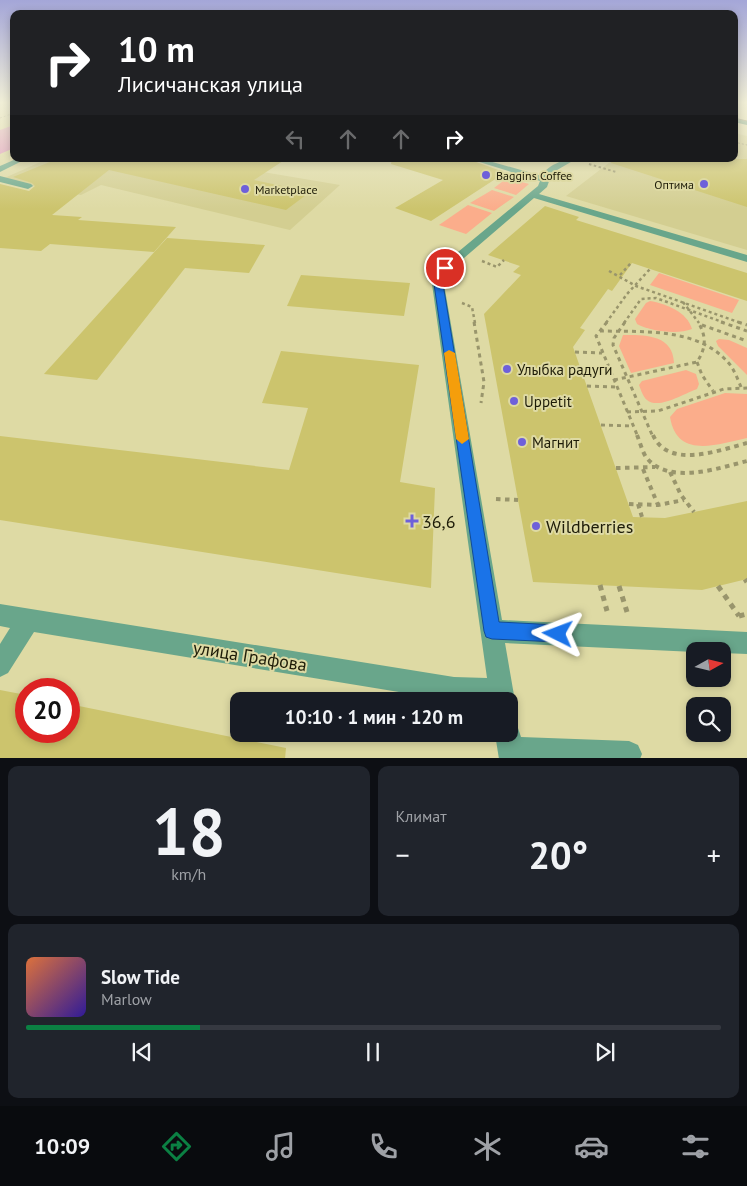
<!DOCTYPE html>
<html lang="ru">
<meta charset="utf-8">
<style>
:root{--surface:#171b24;--page:#20242c;--text:#f1f3f6;--muted:#9ea1a6;--line:#363941;--accent:#0b8043}
body{margin:0;font-family:"PT Sans",sans-serif;background:var(--page);color:var(--text);height:100vh;display:flex;flex-direction:column;font-size:19px;white-space:nowrap}
*{box-sizing:border-box;margin:0}
p{font-size:16px;color:var(--muted)}
.icon{flex:none;width:28px;height:28px;fill:none;stroke:currentColor;stroke-width:2;stroke-linecap:round;stroke-linejoin:round}
.map{position:relative;height:758px;overflow:hidden}
.drawer{display:flex;flex-direction:column;gap:8px;padding:8px;background:#0d0f14;flex:1}
.drawer>*{flex:none}
.top-card{position:absolute;left:10px;top:10px;width:728px;height:152px;border-radius:10px;box-shadow:0 2px 8px #0003;background:#202124;color:#fff;overflow:hidden}
.needle{width:32px;rotate:82deg}
.fabs{position:absolute;left:686px;top:642px;display:grid;gap:10px}
.fabs a{display:grid;place-items:center;width:45px;height:45px;border-radius:10px;background:var(--surface);box-shadow:0 2px 8px #0003;font-size:25px}
.speed{position:absolute;left:15px;top:678px;display:flex;gap:10px;font-size:25px;font-weight:700;text-align:center}
.speed>*{display:grid;place-content:center;width:65px;height:65px;border-radius:50%;background:var(--surface);box-shadow:0 2px 8px #0003;line-height:1}
.speed .limit{border:8px solid #d22;background:#fff;color:#111}
.pin{position:absolute;display:grid;place-items:center;width:42px;height:42px;color:#fff;margin:-21px;border:2px solid #fff;border-radius:50%;box-shadow:0 1px 5px #0007}
.me{position:absolute;width:55px;margin:-28px;rotate:273deg;stroke-linejoin:round;filter:drop-shadow(0 0 4px #0008)}
.turn{display:flex;align-items:center;gap:18px;height:105px;padding:0 25px;font-size:22px}
.turn .icon{width:65px;height:65px;stroke-width:2.5}
.turn b{display:block;font-size:35px;line-height:42px}
.lanes{display:flex;align-items:center;height:48px;padding:0 25px;background:#0003;justify-content:center;gap:25px;direction:ltr}
.lanes .off{opacity:.35}
.big{font-size:38px;font-weight:700;line-height:1.1}
.drawer .widget{flex:1;display:flex;flex-direction:column;justify-content:center;gap:8px;min-width:0;padding:0 18px;border-radius:10px;background:var(--page)}
.drawer .dial{align-items:center;gap:0}
.dial b{font-size:65px;line-height:1}
.song{display:flex;align-items:center;gap:15px}
.cover{width:60px;height:60px;border-radius:8px;background:linear-gradient(135deg,hsl(20 70% 55%),hsl(250 70% 35%))}
.played{height:5px;border-radius:2px;background:linear-gradient(90deg,var(--accent) 25%,var(--line) 25%)}
.keys{display:flex;justify-content:space-around;direction:ltr}
.heat{display:flex;justify-content:space-between;align-items:center;font-size:28px;direction:ltr}
.drawer .tiles{flex:1;display:grid;gap:8px;grid-template-columns:1fr 1fr}
.widget:last-child{grid-column:span 2}
.trip{position:absolute;left:230px;top:692px;width:288px;height:50px;border-radius:10px;background:var(--surface);box-shadow:0 2px 8px #0003;font-weight:700;line-height:50px;text-align:center}
.dock{display:flex;height:80px;justify-content:space-around;align-items:center;background:#090b0e;color:var(--muted)}
.dock .icon{width:35px;height:35px}
.dock .active{color:var(--accent)}
.dock b{font-size:22px;color:var(--text)}
.map>svg:first-child{display:block}
.built{fill:#d3ce91}
.green{fill:#fbad8b}
.water{fill:#df92bf}
.building{fill:#ccc46d}
.lines{fill:none;stroke-linecap:round;stroke-linejoin:round}
.path-far5{stroke:#99956c;stroke-width:1;stroke-dasharray:2 2;stroke-linecap:butt}
.path-far4{stroke:#99956c;stroke-width:2;stroke-dasharray:2.5 2.5;stroke-linecap:butt}
.path-far3{stroke:#99956c;stroke-width:2.5;stroke-dasharray:3 3;stroke-linecap:butt}
.path-far2{stroke:#99956c;stroke-width:3;stroke-dasharray:4 4;stroke-linecap:butt}
.path-far1{stroke:#99956c;stroke-width:4;stroke-dasharray:4.5 4.5;stroke-linecap:butt}
.path{stroke:#99956c;stroke-width:5;stroke-dasharray:5.5 5.5;stroke-linecap:butt}
.minor{fill:#69a68b;fill-rule:evenodd}
.major{fill:#297155;fill-rule:evenodd}
.tram{stroke:#555234;stroke-width:1}
.route{fill:#1a73e8;stroke:#114b97}
.slow{fill:#f59e0b}
.poi-dot{fill:#6e60da;stroke:#dedaa4;stroke-width:2}
.labels{text-anchor:middle;dominant-baseline:central;stroke-width:4;stroke-linejoin:round;paint-order:stroke}
.far-poi-label{font-size:12px;fill:#1e1c08;stroke:#dedaa4;text-anchor:start}
.poi-label{font-size:15px;fill:#1e1c08;stroke:#dedaa4;text-anchor:start}
.near-poi-label{font-size:18px;fill:#1e1c08;stroke:#dedaa4;text-anchor:start}
.near-street-label{font-size:18px;fill:#1e1c08;stroke:#dedaa4}
</style>
<div class="map">
<svg width="747" height="759" viewBox="0 0 747 759">
<rect width="100%" height="100%" fill="#dedaa4"/>
<g class="built">
<path d="M734 133 747 136V250L566 196 614 159H734Z"/>
<path d="M47 159H187L340 185 290 230 101 185 81 195 0 180Z"/>
</g>
<g class="green">
<path d="M507 178 529 184 516 195 494 188Z"/>
<path d="M492 190 514 197 494 211 470 203Z"/>
<path d="M468 205 492 213 466 234 439 225Z"/>
<path d="M659 273 739 300 732 313 650 285Z"/>
<path d="M650 301C667 304 687 312 692 329 677 335 650 331 637 324L635 319 646 303Z"/>
<path d="M623 335C644 335 673 334 674 363L631 373 619 346Z"/>
<path d="M719 339 729 340 747 348V375L718 346 716 341Z"/>
<path d="M686 370 696 374 699 384 697 389C685 393 659 410 647 400 643 397 641 390 639 385L642 381Z"/>
<path d="M725 393 747 394V438C718 444 677 460 670 417L677 409Z"/>
</g>
<path class="water" d="M14 125V148L0 154V130Z"/>
<g class="building">
<path d="M57 159H286L254 180 310 192 286 210 109 170 52 215 82 217 78 220 176 227 154 252 50 244 41 251 0 248V184L29 191 35 186 32 183 13 177Z"/>
<path d="M392 159H468L501 171 495 175 500 176 431 221 395 208 443 180 391 164Z"/>
<path d="M612 159H747V207L611 163Z"/>
<path d="M545 206 579 217 576 220 747 273V301L632 263 612 291 608 289 580 328 585 330 573 347 633 517 665 518 747 501V579L702 590 533 582 484 314 521 275 513 272 520 266 488 255Z"/>
<path d="M167 238 265 245 249 273 185 268 97 380 44 374Z"/>
<path d="M301 275 410 283 404 316 287 306Z"/>
<path d="M281 351 419 365 400 482 435 488 431 588 0 520V436L289 470 308 408 262 403Z"/>
<path d="M0 690 26 695V731H69V704L286 748 285 759H0Z"/>
</g>
<g class="lines">
<g class="path-far5">
<path d="M0 118 14 113"/>
<path d="M734 142 747 145"/>
</g>
<path class="path-far4" d="M589 164 616 172"/>
<g class="path-far3">
<path d="M482 261 497 267 504 260"/>
<path d="M609 271 636 286 741 323"/>
<path d="M620 275 631 263"/>
<path d="M683 302 699 323"/>
<path d="M462 303 472 307 475 323"/>
<path d="M606 323 627 294 650 269"/>
<path d="M624 323 641 299 656 298 725 323"/>
</g>
<g class="path-far2">
<path d="M474 322 484 382 481 403"/>
<path d="M607 322 596 336 638 437"/>
<path d="M625 322 614 338 613 345 653 437"/>
<path d="M721 322 747 331"/>
<path d="M738 322 747 325"/>
<path d="M702 325 747 341"/>
<path d="M600 331C644 332 701 327 731 366 735 372 738 380 741 387"/>
<path d="M575 352 602 353"/>
<path d="M697 362 702 375 713 391"/>
<path d="M614 380 697 362C706 348 707 337 698 322"/>
<path d="M587 386 616 387"/>
<path d="M627 412 658 411 724 389 747 388"/>
<path d="M601 425 633 426"/>
</g>
<g class="path-far1">
<path d="M637 435C640 442 642 451 646 457 668 486 719 468 747 461"/>
<path d="M653 435C668 470 720 450 747 443"/>
<path d="M616 468 655 467"/>
<path d="M643 469 658 505"/>
<path d="M670 472 681 495 694 512"/>
<path d="M496 499 518 500"/>
<path d="M629 504 658 505 684 500"/>
<path d="M638 504 642 517"/>
</g>
<g class="path">
<path d="M745 579 747 582"/>
<path d="M600 585 607 611"/>
<path d="M619 586 627 612"/>
<path d="M718 586 739 616"/>
<path d="M739 616 747 614"/>
</g>
<g class="minor">
<path d="M16 159H26L0 172V166Z"/>
<path d="M470 159H482L542 176C547 165 564 159 576 159L552 173 547 187 539 194 747 255V262L534 198 450 270 444 284 502 620 747 632V654L722 653V651L695 652 505 643 515 701 512 710 509 711V701H454L34 632 8 673 0 677V644L10 628 0 626V604L454 677 487 678 432 284 441 266 538 186 540 181Z"/>
<path d="M0 176 31 184 33 186 28 189 0 182Z"/>
<path d="M509 721 517 725 521 737 629 741 638 745 642 754 640 759H499L495 734H509Z"/>
</g>
<path class="major" d="M734 118 747 121V125L734 122Z"/>
<path class="tram" d="M734 118 747 121"/>
</g>
<linearGradient id="sky" x2="0" y2="1"><stop stop-color="#a4a6d8"/><stop offset="0.49" stop-color="#f0eed6"/><stop offset="1" stop-color="#f0eed6" stop-opacity="0"/></linearGradient>
<rect width="747" height="209" fill="url(#sky)"/>
<path class="route" d="M442 266 450 268 444 276 443 284 499 622 558 625 564 628 567 634 564 640 558 642 492 639 486 637 484 631 434 284 435 276Z"/>
<path class="slow" d="M449 350 455 353 469 439 462 444 456 439 444 353Z"/>
<g class="poi-dot">
<circle cx="486" cy="175" r="5"/>
<circle cx="704" cy="184" r="5"/>
<circle cx="245" cy="189" r="5"/>
<circle cx="507" cy="369" r="5"/>
<circle cx="514" cy="401" r="5"/>
<circle cx="522" cy="442" r="5"/>
<path d="M409.5 513.5h5v5h5v5h-5v5h-5v-5h-5v-5h5z"/>
<circle cx="536" cy="526" r="5"/>
</g>
<g class="labels">
<g class="far-poi-label">
<text x="496" y="175">Baggins Coffee</text>
<text x="694" y="184" text-anchor="end">Оптима</text>
<text x="255" y="189">Marketplace</text>
</g>
<g class="poi-label">
<text x="517" y="369">Улыбка радуги</text>
<text x="524" y="401">Uppetit</text>
<text x="532" y="442">Магнит</text>
</g>
<g class="near-poi-label">
<text x="422" y="521">36,6</text>
<text x="546" y="526">Wildberries</text>
</g>
<g class="near-street-label">
<text transform="translate(250 656) rotate(9)">улица Графова</text>
</g>
</g>
</svg>
<div class="fabs">
<a><svg class="needle" viewBox="-14 -14 28 28"><path d="M0-13l5 13h-10z" fill="#e53935"/><path d="M0 13l5-13h-10z" fill="#9ea1a6"/></svg></a>
<a><svg class="icon" aria-label="search" viewBox="0 0 24 24"><circle cx="10" cy="10" r="6"/><path d="M15 15l6 6"/></svg></a>
</div>
<div class="speed"><div class="limit">20</div></div>
<div class="pin" style="left:445px;top:268px;background:#d93025"><svg class="icon" aria-label="arrive" viewBox="0 0 24 24"><path d="M6 21V4h12l-3 4 3 4H6"/></svg></div>
<svg class="me" style="left:558px;top:634px" viewBox="-20 -20 40 40"><path d="M0-17L14 15 0 8-14 15z" fill="#1a73e8" stroke="#fff" stroke-width="4"/></svg>
<div class="trip">10:10 · 1 мин · 120 m</div>
<div class="top-card">
<div class="turn"><svg class="icon" aria-label="right" viewBox="0 0 24 24"><path d="M7 20v-9h11M14 6l5 5-5 5"/></svg><div><b>10 m</b>Лисичанская улица</div></div>
<div class="lanes"><svg class="icon off" aria-label="left" viewBox="0 0 24 24"><path d="M17 20v-9H6M10 6l-5 5 5 5"/></svg><svg class="icon off" aria-label="ahead" viewBox="0 0 24 24"><path d="M12 20V5M6 11l6-6 6 6"/></svg><svg class="icon off" aria-label="ahead" viewBox="0 0 24 24"><path d="M12 20V5M6 11l6-6 6 6"/></svg><svg class="icon" aria-label="right" viewBox="0 0 24 24"><path d="M7 20v-9h11M14 6l5 5-5 5"/></svg></div>
</div>
</div>
<section class="drawer">
<div class="tiles">
<div class="widget dial"><b>18</b><p>km/h</p></div>
<div class="widget"><p>Климат</p>
<div class="heat"><a>−</a><b class="big">20°</b><a>+</a></div>
</div>
<div class="widget">
<div class="song"><i class="cover"></i><div><b>Slow Tide</b><p>Marlow</p></div></div>
<div class="played"></div>
<div class="keys"><svg class="icon" aria-label="previous" viewBox="0 0 24 24"><path d="M18 5L8 12l10 7zM5 5v14"/></svg><svg class="icon" aria-label="pause" viewBox="0 0 24 24"><path d="M8 5v14M16 5v14"/></svg><svg class="icon" aria-label="next" viewBox="0 0 24 24"><path d="M6 5l10 7-10 7zM19 5v14"/></svg></div>
</div>
</div>
</section>
<nav class="dock">
<b>10:09</b>
<svg class="icon active" aria-label="directions" viewBox="0 0 24 24"><path d="M12 3l9 9-9 9-9-9zM9 14v-3h6M13 9l2 2-2 2"/></svg>
<svg class="icon" aria-label="music" viewBox="0 0 24 24"><path d="M9 18V5l10-2v13"/><circle cx="6" cy="18" r="3"/><circle cx="16" cy="16" r="3"/></svg>
<svg class="icon" aria-label="phone" viewBox="0 0 24 24"><path d="M5 4h4l2 5-3 2q2 4 5 5l2-3 5 2v4C11 20 4 13 5 4z"/></svg>
<svg class="icon" aria-label="climate" viewBox="0 0 24 24"><path d="M12 3v18M4 7l16 10M4 17L20 7"/></svg>
<svg class="icon" aria-label="car" viewBox="0 0 24 24"><path d="M5 17H2v-5l4-1 3-4h7l3 4 3 1v5h-3M9 17h6M6 11h13"/><circle cx="7" cy="17" r="2"/><circle cx="17" cy="17" r="2"/></svg>
<svg class="icon" aria-label="filters" viewBox="0 0 24 24"><path d="M4 7h16M4 17h16"/><circle cx="9" cy="7" r="2"/><circle cx="15" cy="17" r="2"/></svg>
</nav>
